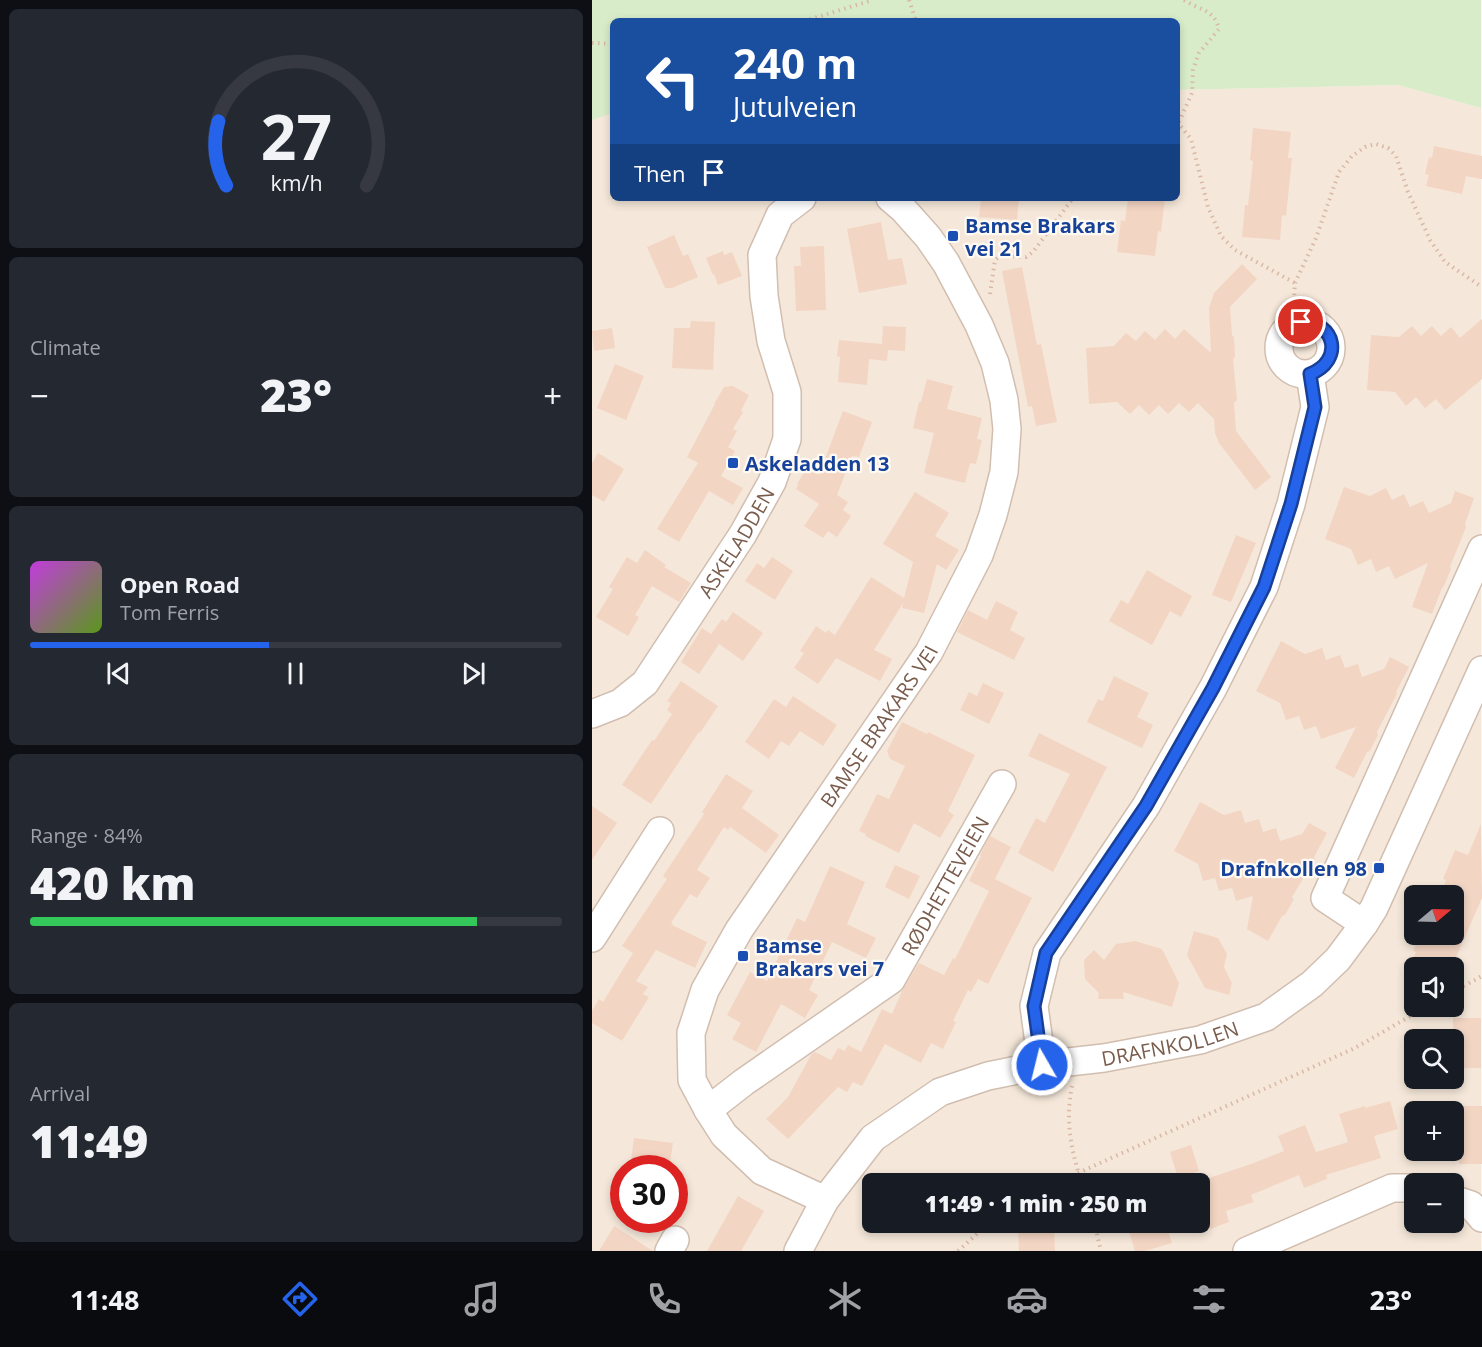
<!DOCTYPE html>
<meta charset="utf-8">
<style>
:root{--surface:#171b24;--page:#242831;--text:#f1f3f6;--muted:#9ea1a6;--line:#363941;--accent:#2563eb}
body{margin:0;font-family:"Open Sans",sans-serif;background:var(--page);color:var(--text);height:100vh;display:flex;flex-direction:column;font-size:22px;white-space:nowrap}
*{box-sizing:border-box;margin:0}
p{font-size:20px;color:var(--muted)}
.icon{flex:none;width:33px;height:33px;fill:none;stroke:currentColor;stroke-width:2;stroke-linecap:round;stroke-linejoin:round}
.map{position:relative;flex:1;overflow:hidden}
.drawer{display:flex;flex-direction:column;gap:9px;padding:9px;background:#0d0f14;width:592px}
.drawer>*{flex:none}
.banner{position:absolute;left:18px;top:18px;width:570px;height:183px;border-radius:9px;box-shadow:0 3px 9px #0003;background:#1a4fa0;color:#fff;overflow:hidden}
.needle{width:39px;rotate:71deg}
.fabs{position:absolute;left:812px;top:885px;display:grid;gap:12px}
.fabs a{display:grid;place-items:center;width:60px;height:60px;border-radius:9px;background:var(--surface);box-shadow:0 3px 9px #0003;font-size:30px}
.speed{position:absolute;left:18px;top:1155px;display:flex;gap:12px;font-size:30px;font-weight:700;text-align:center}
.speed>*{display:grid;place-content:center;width:78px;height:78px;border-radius:50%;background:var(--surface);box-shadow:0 3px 9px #0003;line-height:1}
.speed .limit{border:9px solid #d22;background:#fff;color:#111}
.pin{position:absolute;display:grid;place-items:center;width:51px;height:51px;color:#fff;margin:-26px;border:3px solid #fff;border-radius:50%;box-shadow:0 2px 6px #0007}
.me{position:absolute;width:66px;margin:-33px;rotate:352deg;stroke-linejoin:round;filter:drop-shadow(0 0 4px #0008)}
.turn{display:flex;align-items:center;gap:21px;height:126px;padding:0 24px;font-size:27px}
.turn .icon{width:78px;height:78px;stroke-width:2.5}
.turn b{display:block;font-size:42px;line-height:51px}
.then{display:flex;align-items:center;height:57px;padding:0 24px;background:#0003;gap:12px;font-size:22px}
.big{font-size:45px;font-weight:800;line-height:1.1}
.drawer .widget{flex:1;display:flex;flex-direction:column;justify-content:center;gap:9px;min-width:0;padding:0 21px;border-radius:9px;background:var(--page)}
.drawer .dial{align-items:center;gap:0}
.dial svg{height:156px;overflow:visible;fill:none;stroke:var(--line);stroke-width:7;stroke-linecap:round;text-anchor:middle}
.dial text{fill:var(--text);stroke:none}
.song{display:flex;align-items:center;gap:18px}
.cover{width:72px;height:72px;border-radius:9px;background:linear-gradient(135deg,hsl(290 70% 55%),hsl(90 70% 35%))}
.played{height:6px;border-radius:3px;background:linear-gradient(90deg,var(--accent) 45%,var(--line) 45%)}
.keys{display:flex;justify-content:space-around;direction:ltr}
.heat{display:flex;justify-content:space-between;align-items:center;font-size:33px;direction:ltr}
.charge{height:9px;border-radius:4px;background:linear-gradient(90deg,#34c759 84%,var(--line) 0)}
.trip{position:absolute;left:270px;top:1173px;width:348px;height:60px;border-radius:9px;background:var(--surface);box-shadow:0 3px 9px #0003;font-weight:800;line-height:60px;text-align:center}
.tab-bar{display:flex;height:96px;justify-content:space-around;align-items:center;background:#090b0e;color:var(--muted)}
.tab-bar .icon{width:42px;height:42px}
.tab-bar .current{color:var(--accent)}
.tab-bar b{font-size:27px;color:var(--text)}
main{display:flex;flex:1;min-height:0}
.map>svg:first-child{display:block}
.residential{fill:#f5e8da;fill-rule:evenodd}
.green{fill:#d8ecc9}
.building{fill:#f3d5c3}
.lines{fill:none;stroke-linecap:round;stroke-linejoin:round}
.minor-casing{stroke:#d1beb0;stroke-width:30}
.path{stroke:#d9b8a5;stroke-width:4;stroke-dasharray:1.5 4.5;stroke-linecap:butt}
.minor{stroke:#fff;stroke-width:27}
.route-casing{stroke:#184099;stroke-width:15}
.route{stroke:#2563eb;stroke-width:10}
.transit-dot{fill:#1a4fb4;stroke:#fffaf3;stroke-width:2}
.labels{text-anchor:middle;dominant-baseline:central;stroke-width:4.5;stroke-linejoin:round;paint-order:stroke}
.transit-label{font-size:20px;font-weight:bold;fill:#164399;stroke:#fffaf3;text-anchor:start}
.street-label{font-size:20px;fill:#7a5c4d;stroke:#fffaf3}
</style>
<main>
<section class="drawer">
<div class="widget dial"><svg viewBox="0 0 100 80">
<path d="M14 69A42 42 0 1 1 86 69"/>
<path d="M14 69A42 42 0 0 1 10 36" stroke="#2563eb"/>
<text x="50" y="56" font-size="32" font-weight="700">27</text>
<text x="50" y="72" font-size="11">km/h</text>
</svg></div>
<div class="widget"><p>Climate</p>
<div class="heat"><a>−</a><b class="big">23°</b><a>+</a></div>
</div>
<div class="widget">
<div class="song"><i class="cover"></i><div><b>Open Road</b><p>Tom Ferris</p></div></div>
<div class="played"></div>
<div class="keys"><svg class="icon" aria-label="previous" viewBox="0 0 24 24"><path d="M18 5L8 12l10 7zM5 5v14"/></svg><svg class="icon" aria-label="pause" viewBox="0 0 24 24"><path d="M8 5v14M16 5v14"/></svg><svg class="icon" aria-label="next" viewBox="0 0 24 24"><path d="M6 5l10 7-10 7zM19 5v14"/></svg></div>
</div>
<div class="widget"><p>Range · 84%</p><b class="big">420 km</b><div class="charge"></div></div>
<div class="widget"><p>Arrival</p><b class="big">11:49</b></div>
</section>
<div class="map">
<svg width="890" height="1251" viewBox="0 0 890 1251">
<rect width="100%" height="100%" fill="#fdf6ec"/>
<path class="residential" d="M806 85 889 108V1251H0V120L21 113V198H585V90ZM822 896H861V934H822ZM822 968H861V1006H822ZM822 1040H861V1078H822ZM822 1112H861V1150H822ZM32 1168H82V1220H32ZM280 1184H608V1222H280ZM822 1184H861V1222H822Z"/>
<path class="green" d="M0 0H889V108L806 85 585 90V21H21V113L0 120Z"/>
<g class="building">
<path d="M661 128 699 132 696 158H700L694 216 690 215 688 240 650 237 653 205H656L661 161 658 160Z"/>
<path d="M842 146 890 156V179L874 176 870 194 834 186 837 175 833 174 837 157 840 158Z"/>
<path d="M389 198H427L425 220 387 217Z"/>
<path d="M536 198H573L569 232 566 231 563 256 525 252 529 220 533 221Z"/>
<path d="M289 222 296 260 310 258 315 284 267 293 255 229Z"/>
<path d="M82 235 91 256 96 254 106 277 80 288H73L55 247Z"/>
<path d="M232 246 234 310 204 311 202 266H209L208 247Z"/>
<path d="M131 251 132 255 140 252 150 276 126 285 122 274 121 275 114 258Z"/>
<path d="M650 264 665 279 638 307 640 335 642 337 643 357 641 359 645 400 642 403 644 431 679 477 663 490 627 443 623 433 622 419 606 403 597 412 587 403 576 414 567 405 557 415 547 405 538 414 525 402 497 404 494 348 522 346 534 333 544 341 553 331 563 340 573 329 583 339 592 329 619 353 617 308 622 293Z"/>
<path d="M430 267 445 345 449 344 465 422 444 426 440 406 436 407 410 271Z"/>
<path d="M890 319V379L853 410 844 399 833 408 824 397 814 406 803 392 775 390 779 335 807 337 820 326 829 336 840 326 849 336 859 327 868 338Z"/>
<path d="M99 321 123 322 121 370 80 368 82 328H98Z"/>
<path d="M291 326 314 327 313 351 296 350 295 361 277 359 275 385 246 382 248 357 245 356 247 340 290 344Z"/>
<path d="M20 328 23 348 2 351 0 331Z"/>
<path d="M23 364 52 376 34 420 5 408Z"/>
<path d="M335 379 361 386 355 409 390 418 385 439 390 440 384 464 378 463 373 483 332 473 342 433 321 428 327 402H329Z"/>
<path d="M141 386 157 395 149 411 151 412 141 429 145 431 136 447 143 451 129 476 151 488 141 505 117 491 87 542 65 529 106 463 95 457 123 404H122L132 387Z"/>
<path d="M251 411 280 422 267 457 260 456 245 495 256 502 251 510 259 516 245 537 236 531 231 538 212 526 227 504 204 489 206 485 205 484 215 467 227 475Z"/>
<path d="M6 453 32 469 12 502 0 495V463Z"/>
<path d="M752 487 778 496 794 488 800 500 812 494 818 507 831 501 837 513 859 503 863 491 882 498 873 524 874 527 858 567 859 569 852 586 850 588 840 614 820 607 836 563 803 579 797 566 784 572 779 559 766 565 759 549 733 539Z"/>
<path d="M323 492 357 513 343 536 367 550 354 570 345 564 332 613 310 608 311 603 282 650 300 659 288 681 244 658 226 684 202 668 212 653 208 651 224 626 234 633 236 630 243 635 279 577 312 598 321 562 291 544Z"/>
<path d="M644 535 664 543 639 602 620 595Z"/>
<path d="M53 550 74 565 72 567 99 583 87 602 60 586 43 615 47 617 36 636 4 617 21 589 17 587 35 557 45 563Z"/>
<path d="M180 557 201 571 183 600 153 581 165 563 172 568Z"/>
<path d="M555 570 600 596 589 617 578 611 560 645 517 621 529 600 536 604Z"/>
<path d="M404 601 426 612 418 630 433 638 422 660 365 632 376 610 395 620Z"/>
<path d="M141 612 171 633 151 661 127 644 107 674 89 662 110 628 119 634 130 619 134 622Z"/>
<path d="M689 641 713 654 730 648 734 660 748 655 753 668 766 664 770 677 792 669 798 657 817 667 804 692 805 694 785 732 786 735 778 751 775 752 762 778 743 768 764 727 729 739 724 726 712 730 707 716 694 720 688 703 664 691Z"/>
<path d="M522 676 557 693 545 717 561 725 550 748 495 722 506 699 511 701Z"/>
<path d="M89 681 126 706 108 733 107 732 59 804 30 785 60 740 62 741 80 714 75 710 79 703 75 701Z"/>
<path d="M391 683 412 693 397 724 368 710 377 692 385 696Z"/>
<path d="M201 696 245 725 231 746 208 731 197 746 189 741 177 759 153 742 182 699 194 707Z"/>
<path d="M310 722 335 734 336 732 383 755 356 811 362 815 348 838 322 823 307 853 273 836 274 834 267 831 285 794 297 799 313 766 298 759 295 751Z"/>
<path d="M447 733 515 767 461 872 426 853 444 818 453 823 478 774 436 756Z"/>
<path d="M134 774 161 791 150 808 187 835 174 853 138 827 136 830 132 827 105 870 118 878 105 898 98 894 79 923 81 924 80 925 115 942 103 968 64 950 44 981 56 987 51 994 57 997 30 1041 0 1023V1011L7 999 11 1002 41 953 30 946 75 879 71 876 112 814 110 812Z"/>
<path d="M608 802 632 815 649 810 653 823 667 819 671 832 684 828 688 841 710 834 717 823 735 833 722 857 723 859 700 897 702 899 693 915 690 916 676 941 655 929 661 896 644 901 640 888 627 891 623 878 611 881 606 864 582 851Z"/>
<path d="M0 806 25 823 0 860Z"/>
<path d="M889 824 890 898 861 964V956L856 966 847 962 845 968H817L824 952 821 951 828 934H861V896H848L854 880 851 879 863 850 876 855Z"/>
<path d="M398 836 419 847 398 889 403 879 440 898 396 984 386 979 379 992 376 990 361 1021 364 1022 351 1049 339 1043 329 1063 293 1044 270 1086 261 1082 255 1092 246 1087 196 1139 174 1119 196 1097 219 1055 223 1052 239 1060 246 1048 253 1051 256 1045 269 1052 290 1009 300 1014 311 989 327 963 352 975 361 958 363 959 397 891 377 881 389 856 388 855Z"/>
<path d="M303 865 328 876 317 899 293 887Z"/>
<path d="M238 866 273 882 255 924 284 938 274 958 240 942 217 990 226 995 213 1018 189 1004 164 1052 140 1039 149 1023 135 1015 158 972 175 981 205 918 213 922Z"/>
<path d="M602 931 626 938 635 954 632 967 640 983 637 995 613 988 595 955Z"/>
<path d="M543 941 570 949 587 983 580 1007 531 992 532 999H506L507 993 493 979 492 960 502 950 512 960 524 944Z"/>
<rect x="861" y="1018" width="28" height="50"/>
<path d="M798 1101 806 1129 782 1136 789 1158 734 1175 735 1179 712 1188 707 1175 659 1195 662 1202 634 1211 637 1222 613 1231 608 1215V1181L659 1164 692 1151 686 1136 713 1125 724 1152 756 1142 747 1114 773 1106V1108Z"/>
<path d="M866 1106H890V1164H867Z"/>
<path d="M42 1138 81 1143 77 1168H38Z"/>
<path d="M599 1145 607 1171 586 1178 578 1152Z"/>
<path d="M146 1196 172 1211 149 1251H115Z"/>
<path d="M534 1222H573L580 1243 553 1251H543Z"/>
<path d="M462 1224 463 1251H427L426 1226Z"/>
<path d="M22 1226 61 1251H7Z"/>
</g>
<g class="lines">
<g class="minor-casing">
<g id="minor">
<circle cx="713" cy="348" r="26"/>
<path id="s1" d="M0 714 28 703 53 683 151 534 180 482 195 439V392L179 341 172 296 170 255 188 215 210 198"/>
<path d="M772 924 733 898 890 549"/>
<path d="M0 938 68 831"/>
<path d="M450 1065 442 1006 455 953 554 806 621 688 672 587 699 504 723 407 718 374"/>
<path id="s2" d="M116 1110 152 1082 299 980 410 784"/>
<path d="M861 1199 879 1205 890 1218"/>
<path id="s3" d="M233 1200 170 1171 132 1135 116 1110 100 1080 99 1033 113 990 147 930 337 652 387 555 401 515 412 472 415 429 412 400 403 363 387 325 354 263 336 237 311 209 298 198"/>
<path d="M77 1251 83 1240"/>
<path id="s4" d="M206 1251 233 1200 281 1138 348 1092 396 1076 450 1065 512 1058 608 1040 674 1017 720 984 746 959 772 924 782 908 890 670"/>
<path d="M655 1251 800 1188H822"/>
</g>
</g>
<g class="path">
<path d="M317 0 324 21"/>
<path d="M212 21 281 0"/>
<path d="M0 43 21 44"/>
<path d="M585 122 599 139 616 207 629 236 643 250 703 283"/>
<path d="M587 122 600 93 601 70 607 53 627 29C622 9 607 10 592 0"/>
<path d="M398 294 403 260 408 256 434 257 441 252 481 198"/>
<path d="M700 325 703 283 724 238 747 172 760 156 773 147 784 144 796 148 804 156 816 192 838 240 853 262 890 287"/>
<path d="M861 992 890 976"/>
<path d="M480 1086C473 1121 479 1150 490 1184"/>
<path d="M458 1184 486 1173 763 1048 836 1006"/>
<path d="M502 1222 509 1251"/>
<path d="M366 1251 398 1222"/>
</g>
<use href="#minor" class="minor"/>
</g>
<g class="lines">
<g class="route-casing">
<path id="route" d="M450 1065 442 1006 454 953 554 806 621 688 672 587 699 504 723 407 718 374C752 361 744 321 709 322"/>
</g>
<use href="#route" class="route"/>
</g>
<g class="transit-dot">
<rect x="355" y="230" width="12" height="12" rx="3"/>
<rect x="135" y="457" width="12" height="12" rx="3"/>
<rect x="781" y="862" width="12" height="12" rx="3"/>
<rect x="145" y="950" width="12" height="12" rx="3"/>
</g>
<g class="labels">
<g class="transit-label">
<text x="373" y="225">Bamse Brakars<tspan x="373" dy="23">vei 21</tspan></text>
<text x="153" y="463">Askeladden 13</text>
<text x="775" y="868" text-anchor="end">Drafnkollen 98</text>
<text x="163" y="945">Bamse<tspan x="163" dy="23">Brakars vei 7</tspan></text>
</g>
<g class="street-label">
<text stroke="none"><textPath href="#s1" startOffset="230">ASKELADDEN</textPath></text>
<text stroke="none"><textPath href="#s3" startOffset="594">BAMSE BRAKARS VEI</textPath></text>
<text stroke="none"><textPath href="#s2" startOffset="333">RØDHETTEVEIEN</textPath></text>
<text stroke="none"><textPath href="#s4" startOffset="453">DRAFNKOLLEN</textPath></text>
</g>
</g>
</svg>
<div class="fabs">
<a><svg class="needle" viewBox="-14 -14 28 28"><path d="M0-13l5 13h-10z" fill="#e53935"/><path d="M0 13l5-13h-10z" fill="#9ea1a6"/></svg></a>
<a><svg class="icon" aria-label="sound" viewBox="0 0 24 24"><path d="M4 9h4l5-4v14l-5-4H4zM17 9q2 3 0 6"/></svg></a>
<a><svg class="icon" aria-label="search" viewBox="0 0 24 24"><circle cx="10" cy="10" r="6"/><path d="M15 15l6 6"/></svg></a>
<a>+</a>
<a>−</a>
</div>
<div class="speed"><div class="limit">30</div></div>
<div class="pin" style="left:709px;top:322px;background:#d93025"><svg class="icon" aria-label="arrive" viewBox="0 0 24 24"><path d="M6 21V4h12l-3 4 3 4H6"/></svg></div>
<svg class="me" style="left:450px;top:1065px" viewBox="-20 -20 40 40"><circle r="17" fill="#2563eb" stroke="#fff" stroke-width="3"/><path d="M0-11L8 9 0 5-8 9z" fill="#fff"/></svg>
<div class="trip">11:49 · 1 min · 250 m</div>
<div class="banner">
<div class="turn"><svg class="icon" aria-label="left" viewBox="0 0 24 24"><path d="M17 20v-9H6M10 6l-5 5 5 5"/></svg><div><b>240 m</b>Jutulveien</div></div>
<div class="then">Then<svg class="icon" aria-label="arrive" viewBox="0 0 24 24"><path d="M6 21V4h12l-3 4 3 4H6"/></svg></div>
</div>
</div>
</main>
<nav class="tab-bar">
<b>11:48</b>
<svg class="icon current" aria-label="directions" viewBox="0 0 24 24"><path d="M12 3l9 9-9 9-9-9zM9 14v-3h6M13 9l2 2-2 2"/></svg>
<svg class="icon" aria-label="music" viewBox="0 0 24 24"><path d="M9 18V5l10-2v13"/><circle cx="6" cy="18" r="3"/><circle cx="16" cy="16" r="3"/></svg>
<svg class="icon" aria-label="phone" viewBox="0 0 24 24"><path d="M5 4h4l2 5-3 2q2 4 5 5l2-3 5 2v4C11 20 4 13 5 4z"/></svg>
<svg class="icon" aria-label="climate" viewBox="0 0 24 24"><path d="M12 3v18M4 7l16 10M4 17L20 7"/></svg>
<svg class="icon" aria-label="car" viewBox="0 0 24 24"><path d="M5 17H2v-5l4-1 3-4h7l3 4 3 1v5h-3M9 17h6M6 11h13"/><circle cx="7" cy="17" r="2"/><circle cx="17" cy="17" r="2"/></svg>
<svg class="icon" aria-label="filters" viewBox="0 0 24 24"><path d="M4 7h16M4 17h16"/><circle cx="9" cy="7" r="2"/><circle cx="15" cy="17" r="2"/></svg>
<b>23°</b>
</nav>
